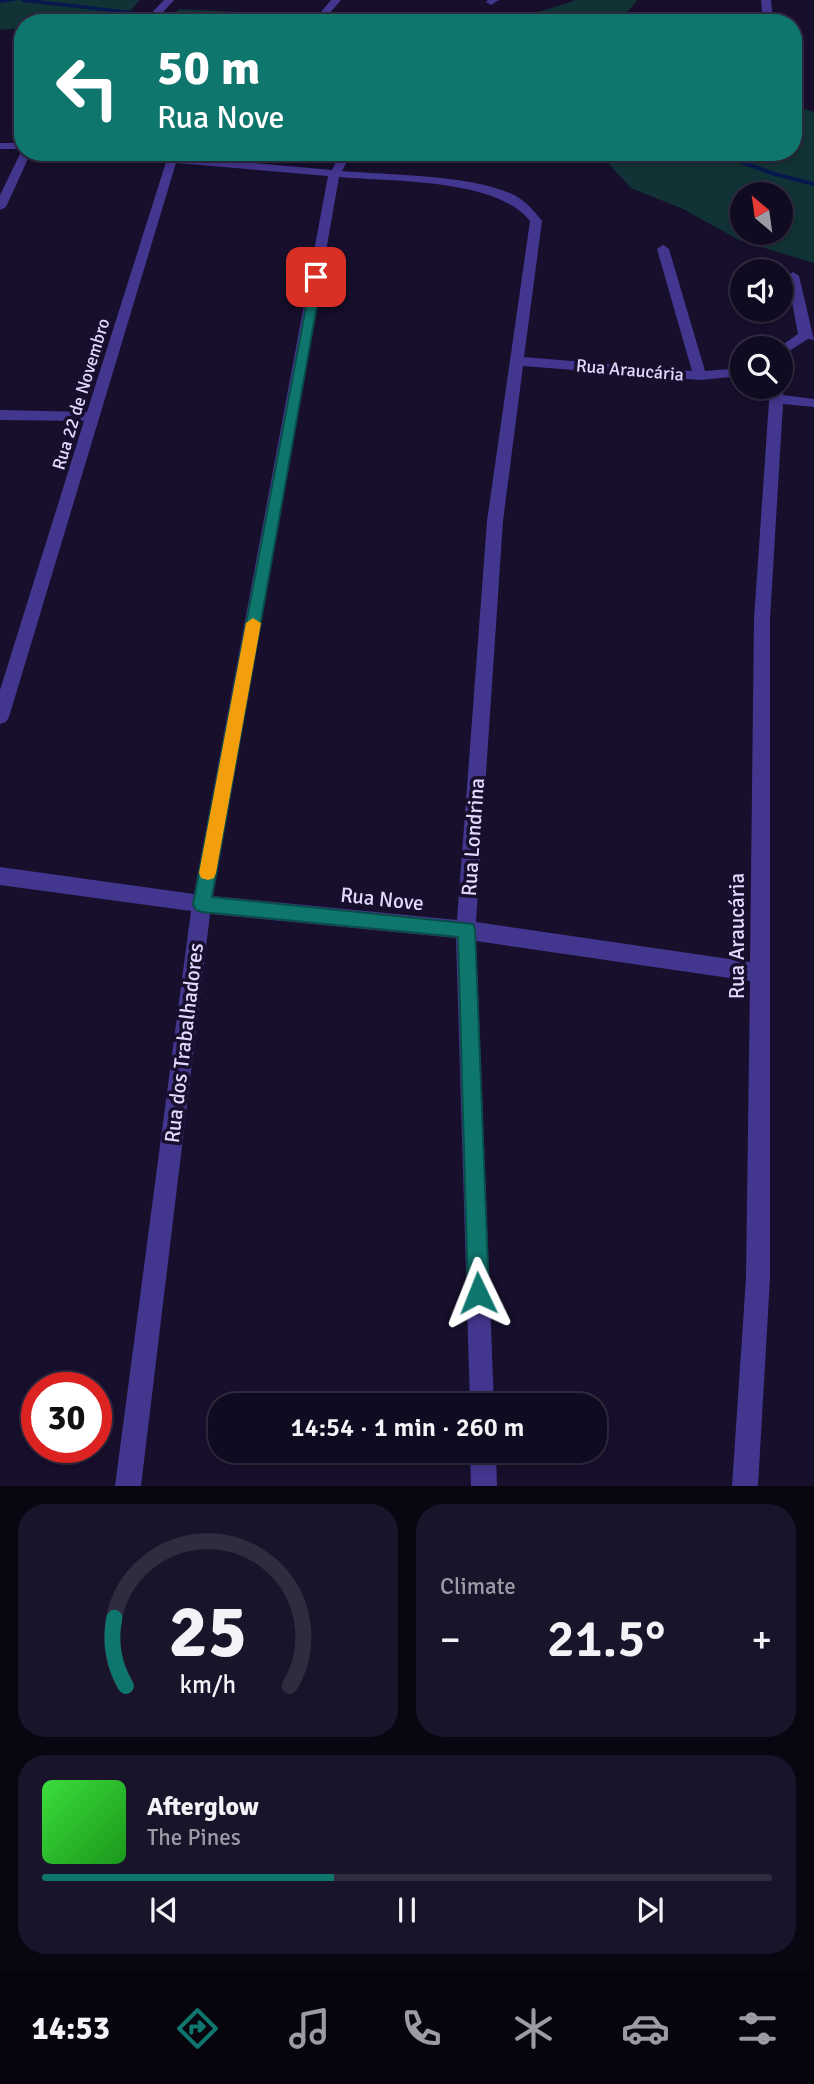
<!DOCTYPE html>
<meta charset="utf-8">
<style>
:root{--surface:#110b21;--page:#1a142a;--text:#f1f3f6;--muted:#9c9ba5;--line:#302b3f;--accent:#0f766e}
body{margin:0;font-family:Signika,sans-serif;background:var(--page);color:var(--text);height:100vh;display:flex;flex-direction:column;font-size:26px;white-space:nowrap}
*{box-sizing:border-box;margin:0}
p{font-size:23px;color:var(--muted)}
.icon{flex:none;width:38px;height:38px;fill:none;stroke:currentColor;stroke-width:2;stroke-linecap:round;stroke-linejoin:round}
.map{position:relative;height:1486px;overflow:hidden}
.side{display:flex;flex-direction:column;gap:18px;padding:18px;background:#090612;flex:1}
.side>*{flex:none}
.guide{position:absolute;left:14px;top:14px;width:788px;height:147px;border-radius:28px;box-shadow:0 4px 10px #0003,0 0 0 2px var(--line);background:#0f766e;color:#fff;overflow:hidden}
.needle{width:46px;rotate:331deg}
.controls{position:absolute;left:730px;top:182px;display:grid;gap:14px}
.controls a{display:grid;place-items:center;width:63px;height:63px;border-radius:50%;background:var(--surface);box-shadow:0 4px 10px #0003,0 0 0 2px var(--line);font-size:35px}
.speed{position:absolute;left:21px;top:1372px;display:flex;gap:14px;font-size:35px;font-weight:700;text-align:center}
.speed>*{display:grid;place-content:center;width:91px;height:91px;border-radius:50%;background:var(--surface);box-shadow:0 4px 10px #0003,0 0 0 2px var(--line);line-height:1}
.speed .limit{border:10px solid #d22;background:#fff;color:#111}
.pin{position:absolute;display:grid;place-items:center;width:60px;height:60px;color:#fff;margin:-30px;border-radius:14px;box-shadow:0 4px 10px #0006}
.me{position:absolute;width:77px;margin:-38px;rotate:358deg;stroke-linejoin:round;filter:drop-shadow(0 0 5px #0008)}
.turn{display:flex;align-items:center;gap:24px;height:147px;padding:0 28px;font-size:32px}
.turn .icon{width:91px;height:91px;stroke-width:2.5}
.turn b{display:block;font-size:49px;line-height:60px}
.big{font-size:52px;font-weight:600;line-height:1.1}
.side .tile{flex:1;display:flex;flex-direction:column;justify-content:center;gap:10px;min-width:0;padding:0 24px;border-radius:28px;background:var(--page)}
.side .dial{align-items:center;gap:0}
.dial svg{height:182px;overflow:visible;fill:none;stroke:var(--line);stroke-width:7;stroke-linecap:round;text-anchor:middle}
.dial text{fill:var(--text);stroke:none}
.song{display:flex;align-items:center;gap:21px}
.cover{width:84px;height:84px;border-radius:10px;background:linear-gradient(135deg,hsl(120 70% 55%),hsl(120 70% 35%))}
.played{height:7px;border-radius:4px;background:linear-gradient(90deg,var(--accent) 40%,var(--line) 40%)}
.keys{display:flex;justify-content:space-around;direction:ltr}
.heat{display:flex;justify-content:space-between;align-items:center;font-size:38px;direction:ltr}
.side .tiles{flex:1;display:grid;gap:18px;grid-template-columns:1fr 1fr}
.tile:last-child{grid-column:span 2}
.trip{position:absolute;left:208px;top:1393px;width:399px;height:70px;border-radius:28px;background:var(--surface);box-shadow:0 4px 10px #0003,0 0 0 2px var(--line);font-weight:600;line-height:70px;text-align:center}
.dock{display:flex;height:112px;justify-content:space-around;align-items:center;background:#07040d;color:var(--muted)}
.dock .icon{width:49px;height:49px}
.dock .current{color:var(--accent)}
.dock b{font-size:32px;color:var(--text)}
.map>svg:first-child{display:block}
.green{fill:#113336;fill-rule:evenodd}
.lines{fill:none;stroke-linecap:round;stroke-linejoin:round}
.stream{fill:#06184d;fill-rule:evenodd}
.minor{fill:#43368e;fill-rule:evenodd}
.route{fill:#0f766e;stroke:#0a4d48;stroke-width:2}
.slow{fill:#f59e0b}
.labels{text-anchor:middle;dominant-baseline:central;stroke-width:7;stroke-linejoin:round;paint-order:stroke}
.far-street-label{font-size:18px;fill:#e2d9ff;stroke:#170f2c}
.street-label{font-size:21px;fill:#e2d9ff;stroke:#170f2c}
</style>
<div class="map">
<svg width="814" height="1486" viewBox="0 0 814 1486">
<rect width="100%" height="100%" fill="#170f2c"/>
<g class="green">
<path d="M0 0H140L120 23H23V28L0 30Z"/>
<path d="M575 0H636V2L617 23H468C505 19 540 14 575 0Z"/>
<path d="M179 9 274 14 321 23H164Z"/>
<path d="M793 105 814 112V263L741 241 683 209 631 188 598 152H793ZM742 194H780V233H742Z"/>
</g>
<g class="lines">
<g class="stream">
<path d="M0 0H20L0 3Z"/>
<path d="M20 0H38L232 23H211L23 2Z"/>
<path d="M708 152H718L778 173 814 182V186L774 176Z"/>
</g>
<g class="minor">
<path d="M164 0H174L153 23H142Z"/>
<path d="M331 0H341L329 14H323L321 12Z"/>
<path d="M488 0H499L491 5 486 2Z"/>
<path d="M761 0H771L773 23H763Z"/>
<rect x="0" y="143" width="23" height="6"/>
<path d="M22 150 23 152H31L6 207 0 210V195Z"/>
<path d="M87 152H133L332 170 341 152H352L342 171C390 175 474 175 514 195 526 201 534 211 542 221L524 357 692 371 657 249 663 245 669 249 705 371 742 368V376L700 380 523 366 503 521 476 922 750 962 754 619 770 387H780V384L784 387 783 395 814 399V407L783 404 770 619V1278L758 1486H732L746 1278 750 981 476 941 494 1405H470L456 938 210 914 141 1486H115L191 911 0 885V867L194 894 328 176 176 163 9 717 6 722 0 724V690L84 421 0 420V410L87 412 166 162 92 155ZM339 177C392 182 496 178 530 221L487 521 457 920 213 896Z"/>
<path d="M793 272 799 276 814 340 808 339 780 357V348H778L798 334 787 276Z"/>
<path d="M470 1451H496L497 1486H471Z"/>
</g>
</g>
<path class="route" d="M312 275 322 277 212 897 473 924 475 930 489 1293 486 1301 478 1304 471 1301 468 1293 458 937 202 912 196 910 193 904Z"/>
<path class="slow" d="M253 618 261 623 216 873 214 878 208 880 201 878 199 873 246 623Z"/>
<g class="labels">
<g class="far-street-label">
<text transform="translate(630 370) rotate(5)">Rua Araucária</text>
<text transform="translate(81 394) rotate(-73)">Rua 22 de Novembro</text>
</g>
<g class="street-label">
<text transform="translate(473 837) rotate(-86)">Rua Londrina</text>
<text transform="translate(382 899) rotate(6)">Rua Nove</text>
<text transform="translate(737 936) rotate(-90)">Rua Araucária</text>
<text transform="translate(184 1043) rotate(-83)">Rua dos Trabalhadores</text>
</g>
</g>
</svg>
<div class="controls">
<a><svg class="needle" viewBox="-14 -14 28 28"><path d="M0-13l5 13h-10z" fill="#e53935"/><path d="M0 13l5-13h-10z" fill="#9c9ba5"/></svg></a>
<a><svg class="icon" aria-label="sound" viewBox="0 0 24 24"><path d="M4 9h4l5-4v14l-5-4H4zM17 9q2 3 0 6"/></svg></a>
<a><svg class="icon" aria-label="search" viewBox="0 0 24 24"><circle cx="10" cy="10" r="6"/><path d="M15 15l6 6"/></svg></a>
</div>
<div class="speed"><div class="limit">30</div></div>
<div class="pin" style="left:316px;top:277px;background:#d93025"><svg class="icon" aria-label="arrive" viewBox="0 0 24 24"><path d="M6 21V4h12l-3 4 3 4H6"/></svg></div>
<svg class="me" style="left:478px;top:1293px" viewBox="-20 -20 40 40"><path d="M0-17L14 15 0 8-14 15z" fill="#0f766e" stroke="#fff" stroke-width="4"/></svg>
<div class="trip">14:54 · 1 min · 260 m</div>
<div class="guide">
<div class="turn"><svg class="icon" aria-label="left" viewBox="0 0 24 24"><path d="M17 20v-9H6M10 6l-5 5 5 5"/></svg><div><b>50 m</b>Rua Nove</div></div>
</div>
</div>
<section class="side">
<div class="tiles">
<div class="tile dial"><svg viewBox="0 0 100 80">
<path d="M14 69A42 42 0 1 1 86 69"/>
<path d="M14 69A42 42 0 0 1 9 39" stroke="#0f766e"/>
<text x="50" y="56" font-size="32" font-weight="700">25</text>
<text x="50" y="72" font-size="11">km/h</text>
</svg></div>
<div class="tile"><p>Climate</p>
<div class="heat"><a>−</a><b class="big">21.5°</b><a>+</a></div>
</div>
<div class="tile">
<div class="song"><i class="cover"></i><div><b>Afterglow</b><p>The Pines</p></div></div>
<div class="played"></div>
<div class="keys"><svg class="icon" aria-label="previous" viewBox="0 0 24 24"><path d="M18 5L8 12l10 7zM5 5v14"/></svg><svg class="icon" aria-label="pause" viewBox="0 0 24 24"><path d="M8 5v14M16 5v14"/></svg><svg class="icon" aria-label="next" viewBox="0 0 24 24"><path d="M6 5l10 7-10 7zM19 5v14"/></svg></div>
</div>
</div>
</section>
<nav class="dock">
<b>14:53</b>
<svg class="icon current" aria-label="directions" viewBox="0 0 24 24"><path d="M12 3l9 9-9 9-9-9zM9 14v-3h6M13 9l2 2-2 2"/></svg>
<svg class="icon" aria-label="music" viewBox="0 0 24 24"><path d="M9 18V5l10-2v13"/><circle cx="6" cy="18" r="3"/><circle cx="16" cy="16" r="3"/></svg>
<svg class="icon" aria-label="phone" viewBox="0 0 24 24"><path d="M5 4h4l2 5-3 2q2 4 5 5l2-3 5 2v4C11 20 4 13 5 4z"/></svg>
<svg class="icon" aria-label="climate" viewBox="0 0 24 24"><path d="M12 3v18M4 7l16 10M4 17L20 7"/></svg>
<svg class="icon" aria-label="car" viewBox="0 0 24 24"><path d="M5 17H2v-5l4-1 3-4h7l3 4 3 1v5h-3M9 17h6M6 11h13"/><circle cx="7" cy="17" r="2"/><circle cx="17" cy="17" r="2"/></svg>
<svg class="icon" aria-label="filters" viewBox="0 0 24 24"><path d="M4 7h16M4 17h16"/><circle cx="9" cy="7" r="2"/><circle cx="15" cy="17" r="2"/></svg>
</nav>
